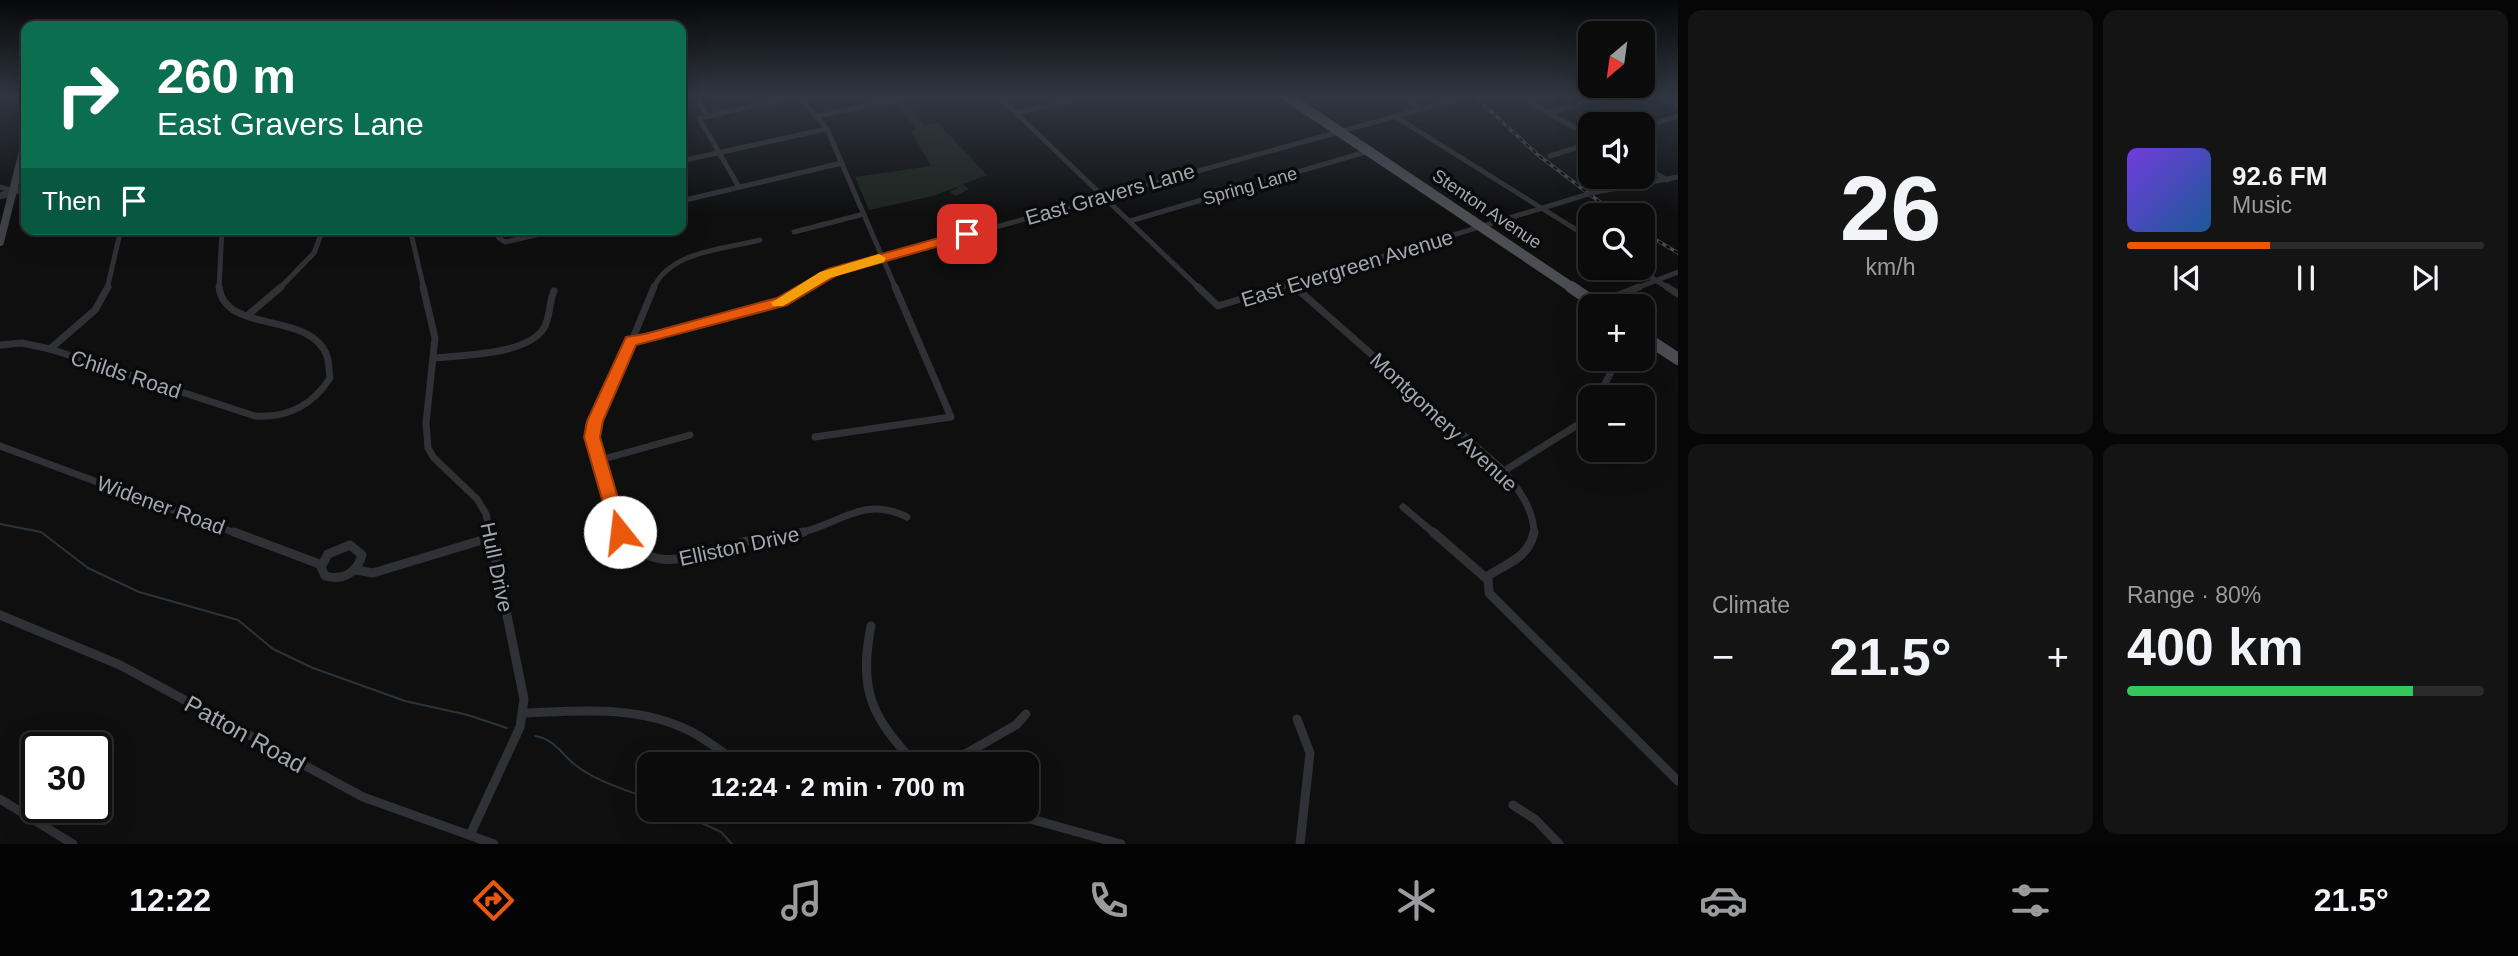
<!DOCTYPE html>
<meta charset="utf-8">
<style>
:root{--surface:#0b0b0c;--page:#141415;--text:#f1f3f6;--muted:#9a9b9d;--line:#2b2b2d;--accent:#ea580c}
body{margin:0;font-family:Arial,sans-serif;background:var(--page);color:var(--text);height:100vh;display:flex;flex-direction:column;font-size:26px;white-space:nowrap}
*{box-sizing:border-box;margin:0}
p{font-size:23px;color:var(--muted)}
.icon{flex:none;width:38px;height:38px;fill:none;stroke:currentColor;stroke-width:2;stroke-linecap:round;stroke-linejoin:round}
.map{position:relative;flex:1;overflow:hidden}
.side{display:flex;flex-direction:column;gap:10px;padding:10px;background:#060607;width:840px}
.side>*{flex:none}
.top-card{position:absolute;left:21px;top:21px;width:665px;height:214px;border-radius:14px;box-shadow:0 7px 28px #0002,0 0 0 2px var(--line);background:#0b6e4f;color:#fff;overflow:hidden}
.needle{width:46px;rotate:209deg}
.tools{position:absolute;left:1578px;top:21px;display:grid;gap:14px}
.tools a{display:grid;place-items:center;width:77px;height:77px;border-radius:14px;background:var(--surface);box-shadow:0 7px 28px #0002,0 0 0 2px var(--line);font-size:35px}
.speed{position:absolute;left:21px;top:732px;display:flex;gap:14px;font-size:35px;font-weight:700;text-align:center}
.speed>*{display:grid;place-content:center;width:91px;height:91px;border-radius:50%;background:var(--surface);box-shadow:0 7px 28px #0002,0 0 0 2px var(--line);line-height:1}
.speed .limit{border:4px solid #111;border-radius:10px;background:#fff;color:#111}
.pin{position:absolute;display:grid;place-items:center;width:60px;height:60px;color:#fff;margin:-30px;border-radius:14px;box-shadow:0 4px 10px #0006}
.me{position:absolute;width:77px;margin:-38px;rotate:344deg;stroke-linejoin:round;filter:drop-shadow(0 0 5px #0008)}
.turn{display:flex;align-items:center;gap:24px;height:147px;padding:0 21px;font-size:32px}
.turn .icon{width:91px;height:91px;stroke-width:2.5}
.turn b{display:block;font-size:49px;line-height:60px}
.then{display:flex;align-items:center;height:66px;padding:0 21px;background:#0003;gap:14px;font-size:26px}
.big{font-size:52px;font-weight:700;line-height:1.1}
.side .tile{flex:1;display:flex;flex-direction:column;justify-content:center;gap:10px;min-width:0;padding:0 24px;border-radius:14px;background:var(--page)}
.side .dial{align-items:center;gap:0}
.dial b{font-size:91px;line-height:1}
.song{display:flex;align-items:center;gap:21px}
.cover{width:84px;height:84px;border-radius:10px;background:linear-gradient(135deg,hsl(260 70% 55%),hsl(210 70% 35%))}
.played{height:7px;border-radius:4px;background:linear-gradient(90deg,var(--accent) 40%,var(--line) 40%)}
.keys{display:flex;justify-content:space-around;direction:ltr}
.heat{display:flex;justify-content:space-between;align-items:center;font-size:38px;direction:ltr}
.charge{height:10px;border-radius:5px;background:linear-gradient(90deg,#34c759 80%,var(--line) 0)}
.side .tiles{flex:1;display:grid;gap:10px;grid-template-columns:repeat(2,1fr)}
.trip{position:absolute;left:637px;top:752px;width:402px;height:70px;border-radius:14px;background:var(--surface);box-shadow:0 7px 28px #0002,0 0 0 2px var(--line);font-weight:700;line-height:70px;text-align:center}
.tabs{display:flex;height:112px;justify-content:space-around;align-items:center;background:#040405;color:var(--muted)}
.tabs .icon{width:49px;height:49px}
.tabs .active{color:var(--accent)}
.tabs b{font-size:32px;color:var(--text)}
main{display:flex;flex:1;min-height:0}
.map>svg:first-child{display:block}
.green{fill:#1e241e}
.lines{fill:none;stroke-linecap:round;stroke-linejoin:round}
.stream{stroke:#2c3339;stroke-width:2}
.minor-far2{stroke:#303135;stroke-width:5}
.minor-far1{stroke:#303135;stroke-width:7}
.minor{stroke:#303135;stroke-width:9}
.tertiary{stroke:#303135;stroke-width:7}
.secondary{stroke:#3e4045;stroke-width:8}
.primary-far1{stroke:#4c4e54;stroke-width:10}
.primary{stroke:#4c4e54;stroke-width:12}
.rail-casing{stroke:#494b50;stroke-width:3.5}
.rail{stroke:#0a0a0b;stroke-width:2;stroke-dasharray:4.5;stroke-linecap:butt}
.minor-bridge{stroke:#303135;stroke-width:5}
.route{fill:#ea580c;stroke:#983908;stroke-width:2}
.slow{fill:#f59e0b}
.labels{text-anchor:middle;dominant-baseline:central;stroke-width:7;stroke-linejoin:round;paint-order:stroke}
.far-street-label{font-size:18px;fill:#a1a6b0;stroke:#0a0a0b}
.street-label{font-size:21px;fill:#a1a6b0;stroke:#0a0a0b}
.near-street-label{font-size:24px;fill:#a1a6b0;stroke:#0a0a0b}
</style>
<main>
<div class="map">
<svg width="1678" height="844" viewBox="0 0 1678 844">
<rect width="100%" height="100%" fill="#0f0f10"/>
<path class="green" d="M905 100 924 125 937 122 987 175 963 184 969 189 956 196 950 192 962 185 933 196 869 210 855 177 931 166 912 133 915 128 896 102Z"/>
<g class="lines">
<g class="stream">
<path d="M0 524 41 532 88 568 139 592 238 620 273 649 313 668 405 701 468 715 507 728"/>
<path d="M535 736C554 739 561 753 574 764 595 781 624 789 649 799"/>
<path d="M674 810 721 832 732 844"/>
</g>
<g class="minor-far2">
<path d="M694 95 708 116 699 118 739 187"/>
<path d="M798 95 827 129 896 289"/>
<path d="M997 95 1200 289"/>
<path d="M1398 95 1422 109"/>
<path d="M1517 95 1591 137"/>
<path d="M1655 95 1678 106"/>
<path d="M1016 113 1093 95"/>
<path d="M1549 113 1609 95"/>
<path d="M708 116 799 96"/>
<path d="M819 116 916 95"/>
<path d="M1396 117 1591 239"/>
<path d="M1643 127 1678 116"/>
<path d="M1550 156 1591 143"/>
<path d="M681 161 827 129"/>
<path d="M1643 166 1667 180"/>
<path d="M0 187 14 191"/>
<path d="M1591 193 1678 177"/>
<path d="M681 201 842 163"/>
<path d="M1130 221 1369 151"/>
<path d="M410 229 424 289"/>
<path d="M496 229 499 238 505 242 562 229"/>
<path d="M794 232 864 214"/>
<path d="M1636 268 1670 289"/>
<path d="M1293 285 1297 289"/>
<path d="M107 289 121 229"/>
<path d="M219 289 222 229"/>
<path d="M279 289 314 253 323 229"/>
<path d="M653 289C669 251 725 249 760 240"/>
<path d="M804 289 833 272 1469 96"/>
<path d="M1275 289 1582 196"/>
<path d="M1634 289 1678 272"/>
</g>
<g class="minor-far1">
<path d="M423 287 435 338 426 423 428 448 434 458 477 499 486 514 490 534"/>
<path d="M1198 287 1218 306 1280 287"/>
<path d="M1295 287 1504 471C1519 490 1534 509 1534 534"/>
<path d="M1667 287 1678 294"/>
<path d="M1595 304 1639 287"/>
<path d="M248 315 281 287"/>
<path d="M631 340 782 302 807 287"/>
<path d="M0 345 22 343 50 349 255 416C287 418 313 405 330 378 329 371 329 363 327 356 310 310 225 335 219 287"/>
<path d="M50 349 95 310 108 287"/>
<path d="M1643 354 1660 348"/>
<path d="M434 358C463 355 527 355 544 328 550 318 549 302 554 291"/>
<path d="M1598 397 1613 368 1632 359"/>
<path d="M815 437 951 417 895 287"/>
<path d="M0 446 238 534"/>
<path d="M600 460 690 435"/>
<path d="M1504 471 1579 424 1591 411"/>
<path d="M1403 507 1435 534"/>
<path d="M621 534 610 503 592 437 654 287"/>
<path d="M794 534C838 527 861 494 907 517"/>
</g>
<g class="minor">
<path d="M234 532 322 565"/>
<path d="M621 532C654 579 695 554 739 543 760 537 782 537 804 532"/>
<path d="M1433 532 1487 579"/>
<path d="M1534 532C1529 558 1507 563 1488 576L1489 593 1678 781"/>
<path d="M350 545 362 555C357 573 343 581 325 576L321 567 328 554Z"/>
<path d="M356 570 373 573 492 537"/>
<path d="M0 615 120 665 363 797 494 844"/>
<path d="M871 626C858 691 872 718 917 765"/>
<path d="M524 713C580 711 638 705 690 731 708 740 724 754 740 765"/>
<path d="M1297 719 1310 753 1300 844"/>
<path d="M946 765 1016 725 1026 714"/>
<path d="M0 799 73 844"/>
<path d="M1513 805 1536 820 1559 844"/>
<path d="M998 810 1121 844"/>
<path d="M470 835 520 727 524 699 490 532"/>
</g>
<path class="tertiary" d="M0 196 26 188"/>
<path class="secondary" d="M0 242 26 139"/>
<path class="primary-far1" d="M1285 95 1574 289"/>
<g class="primary">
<path d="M1571 287 1599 306"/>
<path d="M1643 336 1678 359"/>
</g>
<g class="rail-casing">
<g id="rail">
<path d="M1473 95 1538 155 1617 215"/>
<path d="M1643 232 1678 253"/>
</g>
</g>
<use href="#rail" class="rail"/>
<g class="minor-bridge">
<path d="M1469 96 1474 95"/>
<path d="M1582 196 1591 193"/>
</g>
</g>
<linearGradient id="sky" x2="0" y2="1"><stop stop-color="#080809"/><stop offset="0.45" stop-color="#313742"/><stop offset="1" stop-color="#313742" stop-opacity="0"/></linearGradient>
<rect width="1678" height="213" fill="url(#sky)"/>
<path class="route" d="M967 230 971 231V237L837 275 787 305 636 345 603 421 600 437 628 532 620 540 613 537 584 437 587 421 626 337 645 334 777 298 828 269Z"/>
<path class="slow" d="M879 254 886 258 884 262 830 278 783 306H773L771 303 820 272Z"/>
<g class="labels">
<g class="far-street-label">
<text transform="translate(1250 186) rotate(-16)">Spring Lane</text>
<text transform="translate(1487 209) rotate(34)">Stenton Avenue</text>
</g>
<g class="street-label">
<text transform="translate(1110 194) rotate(-16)">East Gravers Lane</text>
<text transform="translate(1347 268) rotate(-17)">East Evergreen Avenue</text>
<text transform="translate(126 374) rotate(18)">Childs Road</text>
<text transform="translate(1444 422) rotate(43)">Montgomery Avenue</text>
<text transform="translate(161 505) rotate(20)">Widener Road</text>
<text transform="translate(739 546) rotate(-12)">Elliston Drive</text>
<text transform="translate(497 567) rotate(78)">Hull Drive</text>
</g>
<g class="near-street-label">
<text transform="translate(245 734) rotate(29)">Patton Road</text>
</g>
</g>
</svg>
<div class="tools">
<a><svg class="needle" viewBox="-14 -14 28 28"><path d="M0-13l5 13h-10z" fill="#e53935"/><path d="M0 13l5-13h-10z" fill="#9a9b9d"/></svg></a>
<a><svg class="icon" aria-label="sound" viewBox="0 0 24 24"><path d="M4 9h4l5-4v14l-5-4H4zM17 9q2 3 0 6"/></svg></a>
<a><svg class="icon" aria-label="search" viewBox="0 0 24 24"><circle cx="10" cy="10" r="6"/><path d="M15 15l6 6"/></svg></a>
<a>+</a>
<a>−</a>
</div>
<div class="speed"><div class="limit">30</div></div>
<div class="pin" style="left:967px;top:234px;background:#d93025"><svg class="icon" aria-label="arrive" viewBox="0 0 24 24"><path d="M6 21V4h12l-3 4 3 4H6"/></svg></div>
<svg class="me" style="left:620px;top:532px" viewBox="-20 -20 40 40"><circle r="19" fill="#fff"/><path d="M0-13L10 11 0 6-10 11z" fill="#ea580c"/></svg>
<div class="trip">12:24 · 2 min · 700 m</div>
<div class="top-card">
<div class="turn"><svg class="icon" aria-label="right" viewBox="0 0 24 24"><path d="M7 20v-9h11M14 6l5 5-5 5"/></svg><div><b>260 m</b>East Gravers Lane</div></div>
<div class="then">Then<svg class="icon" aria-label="arrive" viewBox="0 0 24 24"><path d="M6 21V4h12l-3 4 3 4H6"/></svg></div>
</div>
</div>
<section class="side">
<div class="tiles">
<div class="tile dial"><b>26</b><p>km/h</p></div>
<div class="tile">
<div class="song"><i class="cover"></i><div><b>92.6 FM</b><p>Music</p></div></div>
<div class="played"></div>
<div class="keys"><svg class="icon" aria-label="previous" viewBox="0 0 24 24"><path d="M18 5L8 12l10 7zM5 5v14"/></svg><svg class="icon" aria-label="pause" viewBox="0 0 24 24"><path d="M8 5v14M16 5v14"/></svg><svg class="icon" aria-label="next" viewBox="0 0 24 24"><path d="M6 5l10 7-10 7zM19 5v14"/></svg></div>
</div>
<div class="tile"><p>Climate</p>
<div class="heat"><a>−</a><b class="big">21.5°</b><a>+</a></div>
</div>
<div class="tile"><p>Range · 80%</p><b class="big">400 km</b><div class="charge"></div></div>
</div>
</section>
</main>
<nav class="tabs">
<b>12:22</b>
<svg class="icon active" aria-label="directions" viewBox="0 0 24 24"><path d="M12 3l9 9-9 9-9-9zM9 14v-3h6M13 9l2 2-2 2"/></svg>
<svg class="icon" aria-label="music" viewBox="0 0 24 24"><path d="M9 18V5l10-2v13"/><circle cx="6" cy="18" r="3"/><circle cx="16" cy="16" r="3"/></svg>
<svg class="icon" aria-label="phone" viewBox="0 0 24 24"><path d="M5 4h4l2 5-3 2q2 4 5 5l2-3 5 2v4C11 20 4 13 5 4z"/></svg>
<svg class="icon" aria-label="climate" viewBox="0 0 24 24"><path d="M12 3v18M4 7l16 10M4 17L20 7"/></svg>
<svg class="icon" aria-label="car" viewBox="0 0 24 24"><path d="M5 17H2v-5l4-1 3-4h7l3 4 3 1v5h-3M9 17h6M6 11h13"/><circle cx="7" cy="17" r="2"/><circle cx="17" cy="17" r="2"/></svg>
<svg class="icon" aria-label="filters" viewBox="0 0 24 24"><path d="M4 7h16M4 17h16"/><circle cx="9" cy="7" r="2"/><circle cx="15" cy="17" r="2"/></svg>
<b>21.5°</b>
</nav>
